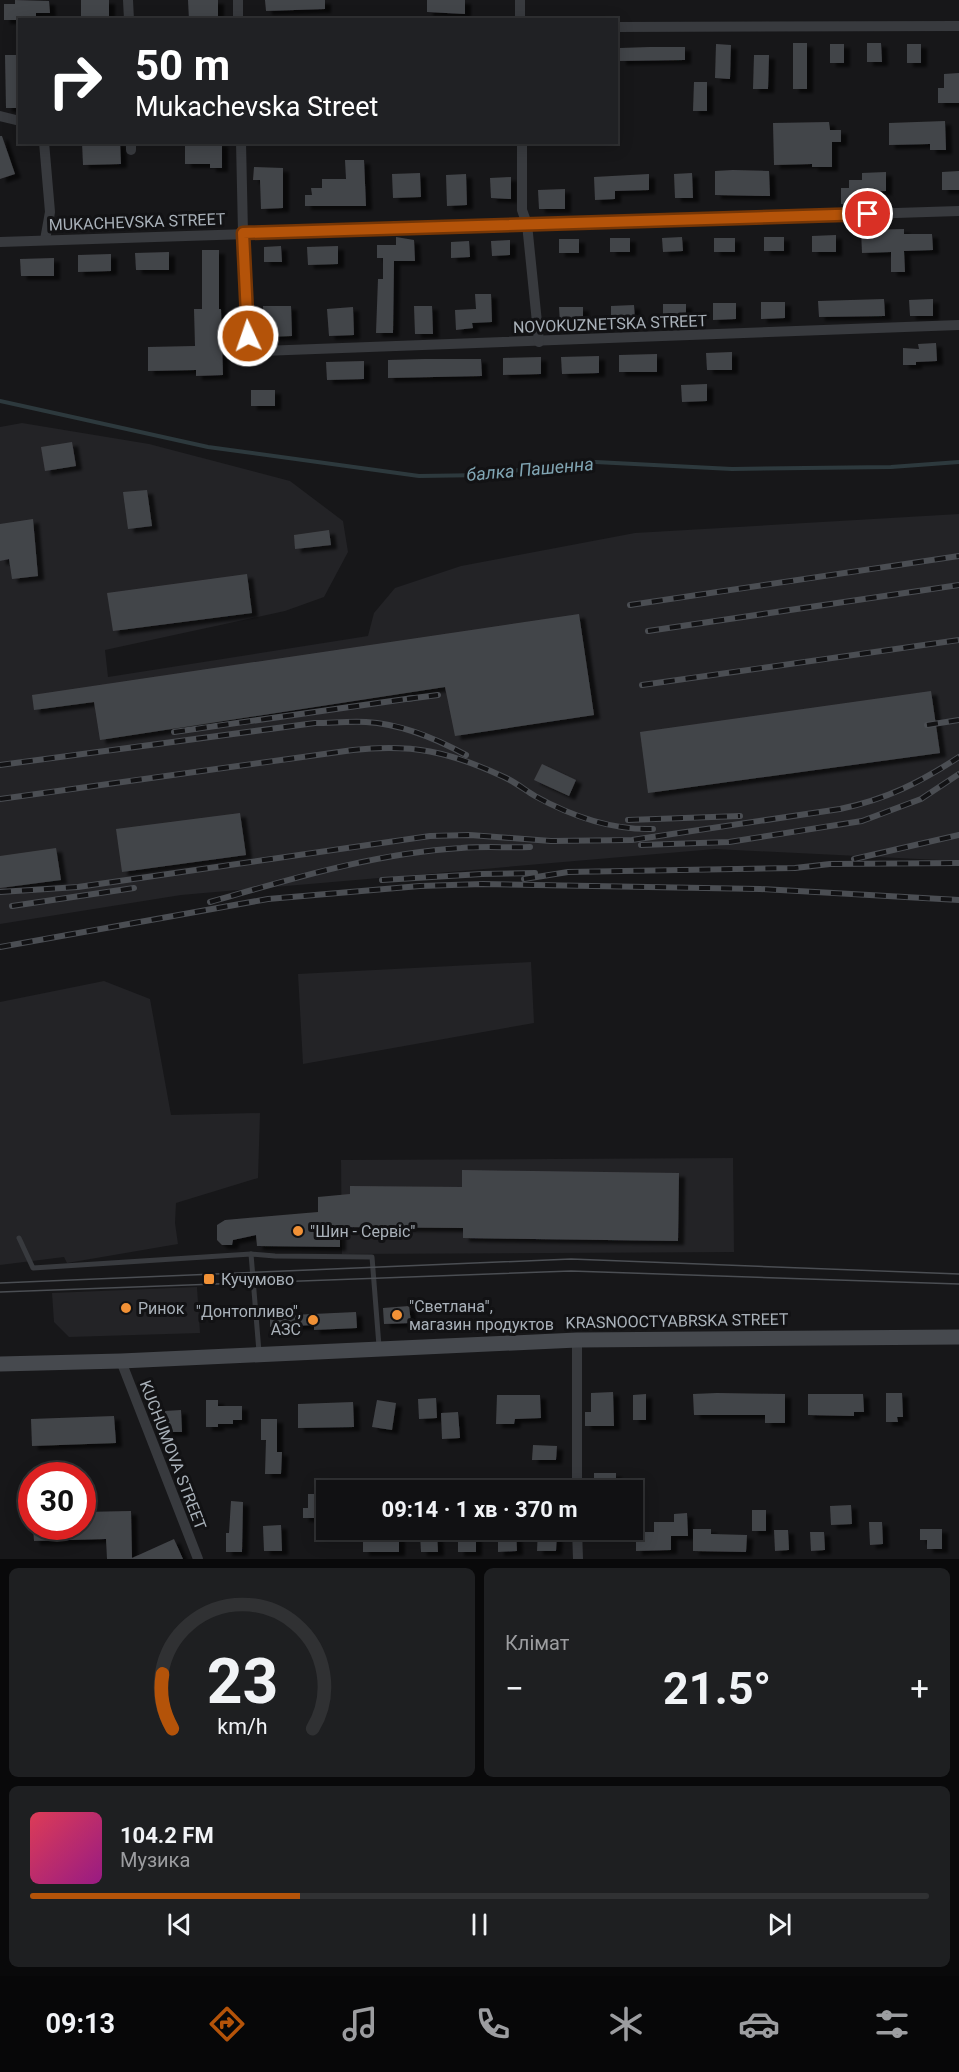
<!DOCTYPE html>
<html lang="uk">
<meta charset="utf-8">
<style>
:root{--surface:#111113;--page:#1e1f21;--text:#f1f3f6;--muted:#9c9da0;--line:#303133;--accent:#b45309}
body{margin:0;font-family:Roboto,sans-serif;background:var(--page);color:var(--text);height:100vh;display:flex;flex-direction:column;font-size:22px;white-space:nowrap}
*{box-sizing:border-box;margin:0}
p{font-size:20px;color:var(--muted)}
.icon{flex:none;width:33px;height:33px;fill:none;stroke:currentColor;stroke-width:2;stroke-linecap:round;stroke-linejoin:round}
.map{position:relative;height:1559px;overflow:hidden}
.details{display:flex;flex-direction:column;gap:9px;padding:9px;background:#09090a;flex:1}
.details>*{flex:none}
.hud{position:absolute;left:18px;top:18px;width:600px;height:126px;border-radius:0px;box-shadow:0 3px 15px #0003,0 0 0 2px var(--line);background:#202124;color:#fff;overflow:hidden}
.speed{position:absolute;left:18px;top:1462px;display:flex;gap:12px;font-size:30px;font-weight:700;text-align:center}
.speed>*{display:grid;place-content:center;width:78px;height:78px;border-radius:50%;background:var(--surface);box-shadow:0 3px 15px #0003,0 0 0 2px var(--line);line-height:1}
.speed .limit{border:9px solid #d22;background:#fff;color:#111}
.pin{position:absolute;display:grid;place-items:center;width:51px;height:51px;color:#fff;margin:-26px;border:3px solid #fff;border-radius:50%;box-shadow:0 2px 6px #0007}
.me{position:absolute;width:66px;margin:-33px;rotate:357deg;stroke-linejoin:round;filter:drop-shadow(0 0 4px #0008)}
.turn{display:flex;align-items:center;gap:21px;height:126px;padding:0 18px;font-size:27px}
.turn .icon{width:78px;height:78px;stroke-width:2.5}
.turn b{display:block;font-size:42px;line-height:51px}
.big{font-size:45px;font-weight:700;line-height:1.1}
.details .widget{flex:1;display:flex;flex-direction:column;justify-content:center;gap:9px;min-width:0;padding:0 21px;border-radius:9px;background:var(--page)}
.details .dial{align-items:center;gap:0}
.dial svg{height:156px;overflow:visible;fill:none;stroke:var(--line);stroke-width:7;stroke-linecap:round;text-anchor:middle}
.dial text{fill:var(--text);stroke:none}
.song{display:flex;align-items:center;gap:18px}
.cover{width:72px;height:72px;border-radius:9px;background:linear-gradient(135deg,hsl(350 70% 55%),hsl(310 70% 35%))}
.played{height:6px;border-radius:3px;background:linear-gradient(90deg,var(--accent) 30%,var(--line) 30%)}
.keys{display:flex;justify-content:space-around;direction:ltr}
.heat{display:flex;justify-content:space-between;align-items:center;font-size:33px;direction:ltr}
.details .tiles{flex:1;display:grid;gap:9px;grid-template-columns:1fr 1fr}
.widget:last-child{grid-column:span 2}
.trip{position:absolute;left:316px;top:1480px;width:327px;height:60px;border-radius:0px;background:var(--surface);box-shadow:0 3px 15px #0003,0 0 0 2px var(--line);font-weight:700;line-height:60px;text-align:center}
.tabs{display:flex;height:96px;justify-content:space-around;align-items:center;background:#070708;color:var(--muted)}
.tabs .icon{width:42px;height:42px}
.tabs .current{color:var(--accent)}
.tabs b{font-size:27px;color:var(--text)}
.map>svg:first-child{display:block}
.built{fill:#232326}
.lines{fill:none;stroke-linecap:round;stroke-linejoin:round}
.stream{stroke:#2d393d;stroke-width:4}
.building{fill:#434549;filter:url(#shadow)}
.service{stroke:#383a3e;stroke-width:5}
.minor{stroke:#383a3e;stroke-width:10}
.secondary{stroke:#46494e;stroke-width:15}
.tram{stroke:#4b4e53;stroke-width:1.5}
.rail-casing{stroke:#4b4e53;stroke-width:6}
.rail{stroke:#121214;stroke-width:4;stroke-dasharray:11;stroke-linecap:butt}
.route-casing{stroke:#753606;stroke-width:15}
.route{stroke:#b45309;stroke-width:10}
.poi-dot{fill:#f19136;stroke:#121214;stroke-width:2}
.labels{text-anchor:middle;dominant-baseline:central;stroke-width:6;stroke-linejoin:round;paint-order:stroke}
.street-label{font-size:16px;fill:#a9b1b9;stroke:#121214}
.poi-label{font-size:16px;fill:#a9b1b9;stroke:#121214;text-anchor:start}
.water-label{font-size:18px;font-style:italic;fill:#80a5b3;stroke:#121214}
</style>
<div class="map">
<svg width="959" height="1559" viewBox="0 0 959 1559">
<defs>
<filter id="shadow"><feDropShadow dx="6" dy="4" stdDeviation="1.5" flood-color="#0009"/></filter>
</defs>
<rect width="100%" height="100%" fill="#171719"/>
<g class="built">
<path d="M22 423 149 444 290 481 343 521 348 552 324 597 285 611 105 650 108 677 368 636 374 613 395 588 461 566 635 533 959 514V861L715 849 181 895 0 924V427Z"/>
<path d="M531 962 534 1023 303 1064 298 974Z"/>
<path d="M104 981 150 999 171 1115 260 1113 258 1178 176 1203 175 1223 178 1244 67 1263 64 1257 0 1265V1002Z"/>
<path d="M733 1158 734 1252 342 1254 341 1160Z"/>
<path d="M197 1287 200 1333 69 1337 54 1322 52 1293Z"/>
</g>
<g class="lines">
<path class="stream" d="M0 401 208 447 419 476 487 475 576 461 732 469 891 467 959 462"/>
</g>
<g class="building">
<path d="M15 0 49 1 50 13H36V20H4V4H15Z"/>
<rect x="81" y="0" width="28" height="20"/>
<path d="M188 0H218V20H189Z"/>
<path d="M265 0H325V9L266 11Z"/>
<path d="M427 0H465V14L427 12Z"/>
<rect x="793" y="43" width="14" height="46"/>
<path d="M867 43H881L882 62H867Z"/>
<path d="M716 44 731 45 730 79 715 78Z"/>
<rect x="830" y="44" width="14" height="19"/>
<rect x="907" y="44" width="14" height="19"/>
<path d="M650 47H685V60L620 61V48Z"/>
<path d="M5 55H20V108H6Z"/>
<path d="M754 55H769L768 89H753Z"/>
<path d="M959 73V103H938V88H944V74Z"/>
<path d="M694 82H707V111H693Z"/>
<path d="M945 121 946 150H930V144L889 145V123Z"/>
<path d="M829 122 830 130H841V142H832V167H812V164L774 165 773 123Z"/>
<path d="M0 136H2L15 174 0 179Z"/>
<path d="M82 142H120L121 164 83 165Z"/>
<path d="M185 142H222V168H210V164H185Z"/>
<path d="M345 160H364L366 206H305V195H312L311 188H322V179H346Z"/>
<path d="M254 167 283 168V208L261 209 260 180H253Z"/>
<path d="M733 170 769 171 770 196 715 195V171Z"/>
<path d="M959 171V190H942V172Z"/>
<path d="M886 172V191L859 192V205L841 204V188H849V180H862V173Z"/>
<path d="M420 173 421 197 393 198 392 174Z"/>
<path d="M692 173 693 198H675L674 174Z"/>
<path d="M466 174 467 205 447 206 446 175Z"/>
<path d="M649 174V190L615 191V199L595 200 594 177Z"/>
<path d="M511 177V199L491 198 490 178Z"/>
<path d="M565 189V209H539L538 190Z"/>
<path d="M904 229V234H932L933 250 904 251 905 272H891V252L862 253 861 230Z"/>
<path d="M836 235V252H812V236Z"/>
<path d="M396 237 414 240 415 261H394L393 333H376L378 279H383V258H377V245H396Z"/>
<path d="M682 237 683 251 663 252 662 238Z"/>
<rect x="764" y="237" width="20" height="14"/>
<rect x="610" y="238" width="20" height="14"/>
<rect x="714" y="238" width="21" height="14"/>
<rect x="559" y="239" width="20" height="14"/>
<path d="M510 240V255L492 256 491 241Z"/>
<path d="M469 241 470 257 451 258V242Z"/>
<path d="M281 246 282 262H264V247Z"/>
<path d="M338 246V264L308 265 307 247Z"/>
<path d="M202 250H219V309H221L223 375 196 376V370L148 371V347L195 346 194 309H202Z"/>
<path d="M169 252V270H136L135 253Z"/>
<path d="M111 254V271L78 272V255Z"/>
<path d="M54 258V276H21L20 259Z"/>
<path d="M475 294H491L492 322 472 323 473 328 456 330 455 310 476 309Z"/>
<path d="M884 299 885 316 819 317 818 301Z"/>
<path d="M933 299V316H910L909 300Z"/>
<path d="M761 302H785V318L761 319Z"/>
<path d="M713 303H736V319L713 320Z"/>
<path d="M663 304H686V320L663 321Z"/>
<path d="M634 305 635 322H611V306Z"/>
<path d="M263 306H291L292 336 264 337Z"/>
<path d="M414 306H432L433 334H415Z"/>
<path d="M353 307 354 335 329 336 327 309Z"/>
<path d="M559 307H583V323L560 324Z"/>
<path d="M936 343 937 361 916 362V365H903V348L919 349 918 344Z"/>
<path d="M732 352V370H707L706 353Z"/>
<path d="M657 354V372H619V355Z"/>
<path d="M599 356V373L562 374 561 357Z"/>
<path d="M541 357V374L503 375V358Z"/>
<path d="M425 359H481L482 376 388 378V360Z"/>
<path d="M364 361V379L327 380 326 362Z"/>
<path d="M707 384V401L682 402 681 385Z"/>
<rect x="251" y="390" width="24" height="16"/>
<path d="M72 442 76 466 45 471 41 447Z"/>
<path d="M147 490 152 526 128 529 123 492Z"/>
<path d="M33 519 38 576 12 579 9 559 0 561V524Z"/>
<path d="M329 530 331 545 295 549 294 535Z"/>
<path d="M247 574 252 613 113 631 107 593Z"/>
<path d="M579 614 594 715 455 736 445 687 100 740 94 702 34 710 32 695Z"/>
<path d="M931 691 940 753 648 793 640 732Z"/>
<path d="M542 764 576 780 569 796 534 780Z"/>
<path d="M240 813 246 855 122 872 116 829Z"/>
<path d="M56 848 61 880 0 888V856Z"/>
<path d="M462 1170 679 1173 678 1241 463 1238V1228L340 1227V1247L257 1246 256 1235 233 1240 232 1245H222L217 1240V1225L225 1220 318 1212V1197L350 1194V1186L462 1187Z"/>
<path d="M409 1306 411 1323 384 1324 383 1308Z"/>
<path d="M356 1312 357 1328 314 1330V1325L270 1327V1316Z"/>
<path d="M613 1392 614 1426H585V1412H591V1393Z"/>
<path d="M717 1393 785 1394V1423H765V1415H694L693 1394Z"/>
<path d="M886 1393H902L903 1417H897L898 1422H886Z"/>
<path d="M646 1394V1420H633V1395Z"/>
<path d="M808 1394H863L864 1412H854V1416L808 1415Z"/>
<path d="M497 1395H540L541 1418 515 1419 514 1424H496Z"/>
<path d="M436 1398 437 1418 419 1419 418 1399Z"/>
<path d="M206 1400H218V1406H242V1420H233V1424H218V1427H206Z"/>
<path d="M377 1400 396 1403 392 1430 372 1427Z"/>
<path d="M353 1402 354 1427 298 1428V1404Z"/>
<path d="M181 1410 182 1432H166L165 1411Z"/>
<path d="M458 1412 460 1438 442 1439 441 1413Z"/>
<path d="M114 1416 116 1443 32 1446 31 1419Z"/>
<path d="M261 1419H277V1452H282L281 1474H265L266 1440H261Z"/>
<path d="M533 1445 557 1446 556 1460H532Z"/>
<rect x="594" y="1473" width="22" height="16"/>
<path d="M308 1494H319V1518H303V1508H308Z"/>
<path d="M231 1501 243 1502 242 1552H226V1533H229Z"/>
<path d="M851 1505 852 1524 831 1525 830 1506Z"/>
<rect x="752" y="1510" width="14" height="21"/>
<path d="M131 1511 132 1558 174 1539 183 1559H107L106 1539 34 1541 33 1527H82V1512Z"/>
<path d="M687 1513 688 1536H671V1550L636 1551V1532H654V1522H674V1514Z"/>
<path d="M869 1522H882L883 1544 870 1545Z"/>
<path d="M281 1525 282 1551H264L263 1526Z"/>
<path d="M693 1529H711V1534L747 1535 746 1552 693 1551Z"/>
<path d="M920 1529H942V1549H927V1540H920Z"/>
<path d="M498 1530H516L517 1551 498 1552Z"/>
<path d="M538 1530 557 1532 556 1551H537Z"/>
<path d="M774 1530H788L789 1550 775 1551Z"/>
<rect x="363" y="1531" width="36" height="21"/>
<rect x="458" y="1532" width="18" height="20"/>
<path d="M810 1532H824L825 1550 811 1551Z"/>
<path d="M437 1533 438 1552H421L420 1534Z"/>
</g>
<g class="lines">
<g class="service">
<path d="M19 1238 33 1268 251 1254 259 1352"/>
<path d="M251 1254 275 1256 372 1257 379 1346"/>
</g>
<g class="minor">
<path d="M128 0 129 20"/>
<path d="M238 0V20"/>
<path d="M520 0V20"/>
<path d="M616 27 959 26"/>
<path d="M0 116 20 121"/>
<path d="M44 142 50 212 45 240"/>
<path d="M131 142V150"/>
<path d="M241 142 243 233 248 336 252 345 262 351 959 325"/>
<path d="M522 142V210L527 224 539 342"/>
<path d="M0 242 959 211"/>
<path d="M577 1340V1491"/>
<path d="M121 1361 198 1559"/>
<path d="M577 1530 578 1559"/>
</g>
<path class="secondary" d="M0 1364 121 1361 577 1340 959 1337"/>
<g class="tram">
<path d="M0 1283 571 1259 959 1274"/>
<path d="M0 1292 571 1271 959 1284"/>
</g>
<g class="rail-casing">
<g id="rail">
<path d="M630 605 959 556"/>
<path d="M648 631 959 585"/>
<path d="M642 685 959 640"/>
<path d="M407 699 438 695"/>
<path d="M927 725 959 720"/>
<path d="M174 732 413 698"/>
<path d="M0 765 315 723C331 723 349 721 366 722 402 724 435 738 466 755"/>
<path d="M0 799 353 750C413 744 448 751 504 777 515 782 525 790 535 796 571 816 611 830 653 829"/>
<path d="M628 820 740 816"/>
<path d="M641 845 729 842 862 821 921 799 959 774"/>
<path d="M854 859 959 835"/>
<path d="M524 879 568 872 795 868 830 864 959 863"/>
<path d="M382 880 482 874 535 873"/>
<path d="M0 892 78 887 430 836 470 835 551 841 632 840 840 809C887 799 919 783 959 757"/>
<path d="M210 902C291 879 376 853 461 848 484 846 508 848 530 847"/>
<path d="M12 906 134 888"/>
<path d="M0 947 268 899 420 886 483 884 760 889 959 900"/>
</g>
</g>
<use href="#rail" class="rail"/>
</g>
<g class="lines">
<g class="route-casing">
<path id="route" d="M248 336 243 233 868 214"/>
</g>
<use href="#route" class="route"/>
</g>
<g class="poi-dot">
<circle cx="298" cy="1231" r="6"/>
<rect x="203" y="1273" width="12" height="12" rx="3"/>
<circle cx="126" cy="1308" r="6"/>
<circle cx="397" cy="1315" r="6"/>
<circle cx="313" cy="1320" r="6"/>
</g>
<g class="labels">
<g class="street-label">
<text transform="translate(137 222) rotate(-2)">MUKACHEVSKA STREET</text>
<text transform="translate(610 324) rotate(-2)">NOVOKUZNETSKA STREET</text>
<text transform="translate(677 1321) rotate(-1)">KRASNOOCTYABRSKA STREET</text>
<text transform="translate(173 1455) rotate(69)">KUCHUMOVA STREET</text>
</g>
<g class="poi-label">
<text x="310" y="1231">"Шин - Сервіс"</text>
<text x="221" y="1279">Кучумово</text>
<text x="409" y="1306">"Светлана",<tspan x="409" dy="18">магазин продуктов</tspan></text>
<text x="138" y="1308">Ринок</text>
<text x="301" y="1311" text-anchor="end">"Донтопливо",<tspan x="301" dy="18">АЗС</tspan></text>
</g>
<g class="water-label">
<text transform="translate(530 469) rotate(-5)">балка Пашенна</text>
</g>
</g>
</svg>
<div class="speed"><div class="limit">30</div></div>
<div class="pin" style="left:868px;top:214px;background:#d93025"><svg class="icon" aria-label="arrive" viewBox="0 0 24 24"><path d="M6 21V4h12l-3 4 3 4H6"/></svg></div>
<svg class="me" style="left:248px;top:336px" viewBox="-20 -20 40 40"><circle r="17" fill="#b45309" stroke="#fff" stroke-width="3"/><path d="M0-11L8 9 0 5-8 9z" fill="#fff"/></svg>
<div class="trip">09:14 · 1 хв · 370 m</div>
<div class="hud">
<div class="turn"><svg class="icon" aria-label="right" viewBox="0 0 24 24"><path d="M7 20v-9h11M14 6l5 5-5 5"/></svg><div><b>50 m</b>Mukachevska Street</div></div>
</div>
</div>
<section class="details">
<div class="tiles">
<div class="widget dial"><svg viewBox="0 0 100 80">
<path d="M14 69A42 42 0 1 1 86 69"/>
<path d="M14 69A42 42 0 0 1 9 41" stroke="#b45309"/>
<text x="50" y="56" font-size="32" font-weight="700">23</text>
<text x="50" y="72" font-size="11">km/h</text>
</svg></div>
<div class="widget"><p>Клімат</p>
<div class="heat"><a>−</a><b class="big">21.5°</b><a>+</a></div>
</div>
<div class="widget">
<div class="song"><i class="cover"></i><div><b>104.2 FM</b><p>Музика</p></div></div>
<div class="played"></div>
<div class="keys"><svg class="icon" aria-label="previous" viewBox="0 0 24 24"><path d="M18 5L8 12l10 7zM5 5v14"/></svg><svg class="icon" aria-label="pause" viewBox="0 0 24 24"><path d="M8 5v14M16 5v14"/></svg><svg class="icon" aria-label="next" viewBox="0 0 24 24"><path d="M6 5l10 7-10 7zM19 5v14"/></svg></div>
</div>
</div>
</section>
<nav class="tabs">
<b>09:13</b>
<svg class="icon current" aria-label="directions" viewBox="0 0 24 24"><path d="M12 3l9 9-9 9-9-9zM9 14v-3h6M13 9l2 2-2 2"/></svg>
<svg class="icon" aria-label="music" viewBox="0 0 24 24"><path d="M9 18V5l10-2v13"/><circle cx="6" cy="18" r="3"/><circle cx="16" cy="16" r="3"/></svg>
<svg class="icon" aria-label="phone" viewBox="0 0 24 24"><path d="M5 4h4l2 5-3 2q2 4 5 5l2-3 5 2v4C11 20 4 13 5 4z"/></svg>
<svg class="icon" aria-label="climate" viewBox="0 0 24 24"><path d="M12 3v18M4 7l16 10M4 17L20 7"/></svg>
<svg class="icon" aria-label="car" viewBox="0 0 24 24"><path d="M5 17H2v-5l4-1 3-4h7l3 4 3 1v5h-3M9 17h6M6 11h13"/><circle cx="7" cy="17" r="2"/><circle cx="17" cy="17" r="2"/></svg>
<svg class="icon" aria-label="filters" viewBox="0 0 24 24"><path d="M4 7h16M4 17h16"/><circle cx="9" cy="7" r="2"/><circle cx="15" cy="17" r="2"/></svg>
</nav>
